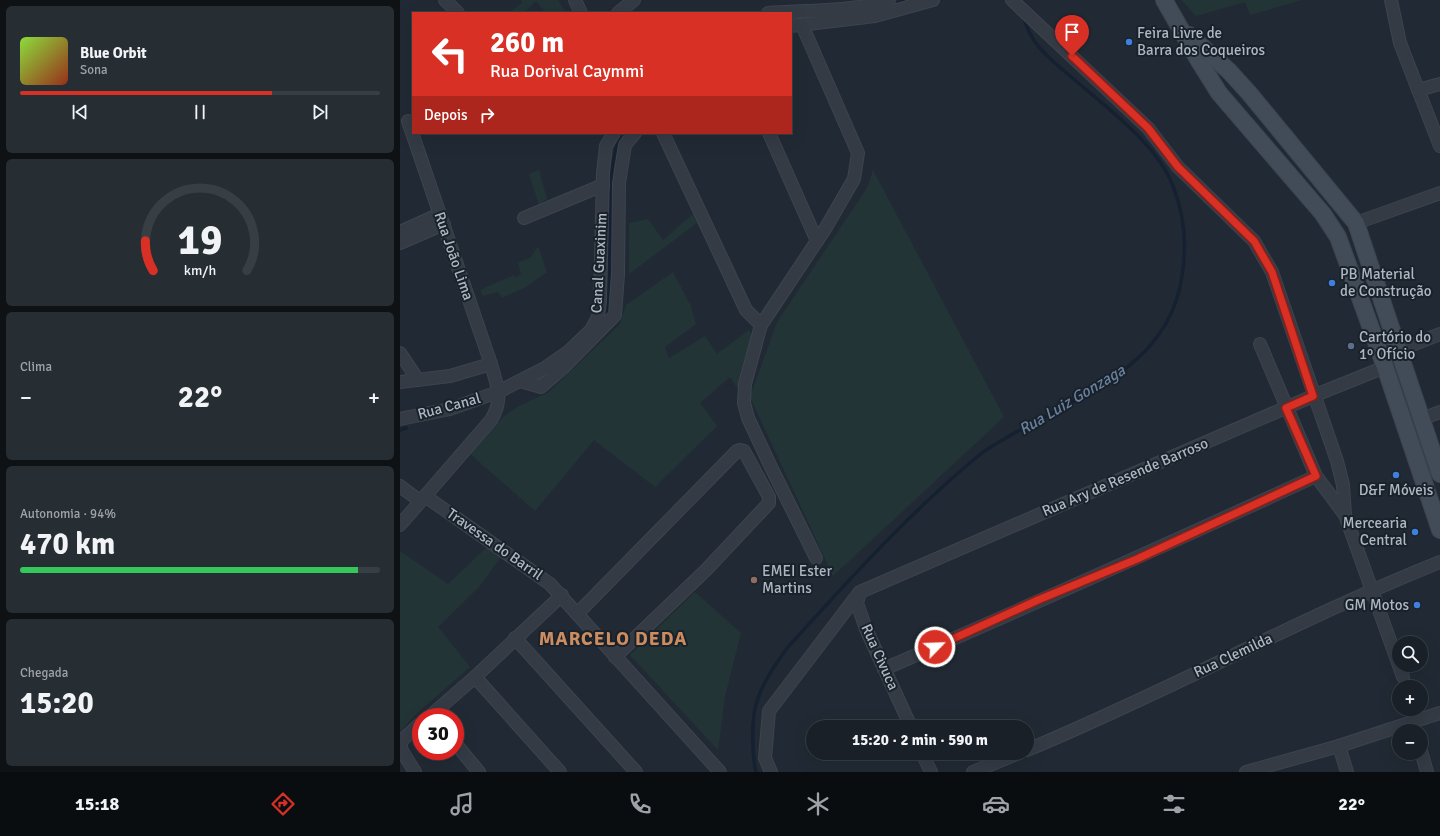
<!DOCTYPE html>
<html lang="pt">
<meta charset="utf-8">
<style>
:root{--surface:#192027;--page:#262d33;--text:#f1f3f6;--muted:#9fa3a7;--line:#373e44;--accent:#d93025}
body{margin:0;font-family:Signika,sans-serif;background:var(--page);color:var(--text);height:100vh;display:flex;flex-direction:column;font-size:15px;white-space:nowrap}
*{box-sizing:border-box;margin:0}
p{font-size:13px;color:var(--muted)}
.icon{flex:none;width:22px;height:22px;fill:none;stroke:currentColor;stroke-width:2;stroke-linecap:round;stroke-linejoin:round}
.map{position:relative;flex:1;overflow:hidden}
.panel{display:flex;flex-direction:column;gap:6px;padding:6px;background:#0e1215;width:400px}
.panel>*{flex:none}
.banner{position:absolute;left:12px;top:12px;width:380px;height:122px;border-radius:0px;box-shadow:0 4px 16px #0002,0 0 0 1px var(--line);background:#d93025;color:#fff;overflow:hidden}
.tools{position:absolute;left:992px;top:636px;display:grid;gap:8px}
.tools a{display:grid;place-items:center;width:36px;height:36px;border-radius:50%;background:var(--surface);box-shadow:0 4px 16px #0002,0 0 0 1px var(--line);font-size:20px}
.speed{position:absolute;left:12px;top:708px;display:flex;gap:8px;font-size:20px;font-weight:700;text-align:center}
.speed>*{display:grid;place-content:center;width:52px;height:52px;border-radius:50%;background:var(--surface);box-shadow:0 4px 16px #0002,0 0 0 1px var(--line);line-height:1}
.speed .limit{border:6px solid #d22;background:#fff;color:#111}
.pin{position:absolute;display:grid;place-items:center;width:34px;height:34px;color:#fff;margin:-41px -17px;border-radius:50% 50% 50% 0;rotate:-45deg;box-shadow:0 0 4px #0007}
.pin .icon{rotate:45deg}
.me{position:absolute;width:44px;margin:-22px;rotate:66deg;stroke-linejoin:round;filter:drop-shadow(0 0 3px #0008)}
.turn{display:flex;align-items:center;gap:14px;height:84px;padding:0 12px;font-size:18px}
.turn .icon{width:52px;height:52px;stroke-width:2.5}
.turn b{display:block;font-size:28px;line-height:34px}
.then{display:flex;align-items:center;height:38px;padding:0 12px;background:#0003;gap:8px;font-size:15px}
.big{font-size:30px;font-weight:700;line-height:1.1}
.panel .tile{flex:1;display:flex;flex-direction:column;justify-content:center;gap:6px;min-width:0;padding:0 14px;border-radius:6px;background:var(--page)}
.panel .dial{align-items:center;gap:0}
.dial svg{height:104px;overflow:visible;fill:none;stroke:var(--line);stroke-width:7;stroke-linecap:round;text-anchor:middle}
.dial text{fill:var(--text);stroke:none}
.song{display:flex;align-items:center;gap:12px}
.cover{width:48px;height:48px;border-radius:6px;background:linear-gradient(135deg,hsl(90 70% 55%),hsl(10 70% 35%))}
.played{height:4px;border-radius:2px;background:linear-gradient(90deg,var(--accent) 70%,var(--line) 70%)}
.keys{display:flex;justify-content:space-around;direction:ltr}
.heat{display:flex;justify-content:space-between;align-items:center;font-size:22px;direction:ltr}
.charge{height:6px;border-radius:3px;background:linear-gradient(90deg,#34c759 94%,var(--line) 0)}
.trip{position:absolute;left:406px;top:720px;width:228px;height:40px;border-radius:20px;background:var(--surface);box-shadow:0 4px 16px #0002,0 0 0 1px var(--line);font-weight:700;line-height:40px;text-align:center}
.tab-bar{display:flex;height:64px;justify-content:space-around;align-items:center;background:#0a0d10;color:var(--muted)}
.tab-bar .icon{width:28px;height:28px}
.tab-bar .on{color:var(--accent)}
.tab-bar b{font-size:18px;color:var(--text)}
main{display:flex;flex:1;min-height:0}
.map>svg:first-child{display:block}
.green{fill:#223436}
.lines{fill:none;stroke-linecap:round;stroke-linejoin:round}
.stream{stroke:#152131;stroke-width:3.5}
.street-casing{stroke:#3d444f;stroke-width:14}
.secondary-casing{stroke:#3d444f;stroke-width:18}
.street{stroke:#343b45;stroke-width:12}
.secondary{stroke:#424b58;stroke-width:16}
.route-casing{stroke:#8d1f18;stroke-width:10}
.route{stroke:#d93025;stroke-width:7}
.shop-dot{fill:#3f7fe0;stroke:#19212a;stroke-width:1.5}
.service-dot{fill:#5c6f8a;stroke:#19212a;stroke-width:1.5}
.education-dot{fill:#8d6e63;stroke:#19212a;stroke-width:1.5}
.labels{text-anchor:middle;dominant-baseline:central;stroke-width:4;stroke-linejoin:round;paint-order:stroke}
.poi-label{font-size:15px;fill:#aeb6c2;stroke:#19212a;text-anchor:start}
.street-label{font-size:15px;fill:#aeb6c2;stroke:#19212a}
.water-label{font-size:16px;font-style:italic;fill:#69819f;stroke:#19212a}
.district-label{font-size:19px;font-weight:bold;letter-spacing:1px;fill:#cb8c60;stroke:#19212a}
</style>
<main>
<section class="panel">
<div class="tile">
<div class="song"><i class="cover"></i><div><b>Blue Orbit</b><p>Sona</p></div></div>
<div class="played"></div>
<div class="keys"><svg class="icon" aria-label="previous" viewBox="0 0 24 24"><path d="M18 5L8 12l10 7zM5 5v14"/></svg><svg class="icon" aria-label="pause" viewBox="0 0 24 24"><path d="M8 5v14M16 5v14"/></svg><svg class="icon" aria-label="next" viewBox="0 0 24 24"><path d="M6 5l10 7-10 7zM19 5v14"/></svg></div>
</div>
<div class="tile dial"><svg viewBox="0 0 100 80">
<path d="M14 69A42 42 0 1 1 86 69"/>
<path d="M14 69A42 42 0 0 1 8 46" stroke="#d93025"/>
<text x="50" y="56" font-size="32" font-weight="700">19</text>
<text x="50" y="72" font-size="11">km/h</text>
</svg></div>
<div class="tile"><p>Clima</p>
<div class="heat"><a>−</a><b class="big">22°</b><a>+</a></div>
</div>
<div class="tile"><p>Autonomia · 94%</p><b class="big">470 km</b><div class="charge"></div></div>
<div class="tile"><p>Chegada</p><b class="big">15:20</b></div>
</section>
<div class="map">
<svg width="1040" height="772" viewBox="0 0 1040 772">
<rect width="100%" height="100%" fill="#212a34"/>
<g class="green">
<path d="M121 0H158L166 13H146L136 1 124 13H108L122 3Z"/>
<path d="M781 0H902L850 15 845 2 796 16Z"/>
<path d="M139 170 147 199 139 205 129 174Z"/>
<path d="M473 170 604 417 433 576 350 397 377 322 467 188Z"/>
<path d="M293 214 297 223 229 274V223L248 219 263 240Z"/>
<path d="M138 246 147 272 126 287 102 298 98 292 83 296 80 290 114 275 115 278 121 274 118 263 131 257Z"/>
<path d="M273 272 291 306 296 324 265 347 269 358 305 336 317 354 349 330 352 335 337 388 330 377 300 403 317 426 255 487 194 440 135 511 69 453 103 417 119 406 149 392 220 324 226 305Z"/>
<path d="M88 546 101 557 79 587 38 627 70 667 15 715 0 732V551L48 584Z"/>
<path d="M295 592 341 633 325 697 318 750 230 655Z"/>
</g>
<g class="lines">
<g class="stream">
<path d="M489 6 507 0"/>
<path d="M391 18 402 17"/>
<path d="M202 321 208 311 212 166 220 133"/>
<path d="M0 430 6 428"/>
<path d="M356 772C352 755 351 717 357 701 363 682 376 663 388 647 448 581 508 514 577 457 586 449 596 444 606 438 677 395 769 369 782 276 787 244 785 216 773 186 757 143 703 105 669 75 650 59 629 43 624 17"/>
</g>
<g class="street-casing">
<g id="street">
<path d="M45 0 58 13"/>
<path d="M175 0 181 13"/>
<path d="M612 0 748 128 778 167 854 241 872 272 937 461 943 485 945 515 1003 677"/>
<path d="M991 0 1000 43 1040 146"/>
<path d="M218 13 234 0"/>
<path d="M368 13C405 10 455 12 489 0"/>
<path d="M402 25 458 153 454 179 425 229 361 325 345 384 344 403 348 418 370 465 416 558"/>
<path d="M391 26 475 16 533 0"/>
<path d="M1018 90 1040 84"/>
<path d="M263 133 346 310 361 325"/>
<path d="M369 133 417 241"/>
<path d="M124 218 203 185"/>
<path d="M956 223 1040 193"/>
<path d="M0 232 40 214"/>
<path d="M0 243 44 224"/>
<path d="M860 344 916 476 945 515"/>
<path d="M999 350 1040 334"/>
<path d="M0 353 18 380"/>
<path d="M120 381 141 387 163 368 215 315 218 274 219 183 225 145 235 133"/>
<path d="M0 382 50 376 91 364"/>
<path d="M0 419 50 409 98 392 145 368 168 352 191 330 198 317 200 301 203 173 206 146 214 133"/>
<path d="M1022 419 1040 412"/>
<path d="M0 486 20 501"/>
<path d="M25 496 150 584 320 772"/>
<path d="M0 525 91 420C104 399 97 386 91 364L8 121"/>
<path d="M177 614 337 451 340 450 344 451 369 497V503L306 570 215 657"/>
<path d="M115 638 236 772"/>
<path d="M484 669C629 606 773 542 916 476"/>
<path d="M75 677 160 772"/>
<path d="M29 717 75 677 162 595"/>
<path d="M511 727 466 629 457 603 460 592 913 396 985 367"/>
<path d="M0 742 21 723"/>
<path d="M0 743 2 751 15 772"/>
<path d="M55 743 79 772"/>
<path d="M939 746 947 772"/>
<path d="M627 750C767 692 900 618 1040 562"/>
<path d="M1021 751 1027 772"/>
<path d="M522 753 531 772"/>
<path d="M371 772 365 758 369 711 459 593"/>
<path d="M573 772 619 753"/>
<path d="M846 772 939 746 1040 713"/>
</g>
</g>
<g class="secondary-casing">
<g id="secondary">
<path d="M764 0 799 61 819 93 923 214 938 237 985 367 1040 530"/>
<path d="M789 35 829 71 849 93 956 223 1040 474"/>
</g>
</g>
<use href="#street" class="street"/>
<use href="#secondary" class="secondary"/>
</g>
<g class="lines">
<g class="route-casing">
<path id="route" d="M535 647 638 600 737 559 916 476 886 408 913 396 872 272 854 241 778 167 748 128 672 56"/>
</g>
<use href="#route" class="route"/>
</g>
<g class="shop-dot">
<circle cx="729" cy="42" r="4"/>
<circle cx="932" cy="283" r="4"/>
<circle cx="996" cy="475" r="4"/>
<circle cx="1015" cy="532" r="4"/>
<circle cx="1017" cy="605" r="4"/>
</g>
<circle class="service-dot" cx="951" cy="346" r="4"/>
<circle class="education-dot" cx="354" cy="580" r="4"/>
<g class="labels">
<g class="poi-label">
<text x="737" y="33">Feira Livre de<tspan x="737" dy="17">Barra dos Coqueiros</tspan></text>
<text x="940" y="274">PB Material<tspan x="940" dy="17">de Construção</tspan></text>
<text x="959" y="337">Cartório do<tspan x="959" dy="17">1º Ofício</tspan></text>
<text x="996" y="490" text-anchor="middle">D&amp;F Móveis</text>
<text x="1007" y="523" text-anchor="end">Mercearia<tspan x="1007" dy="17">Central</tspan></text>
<text x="362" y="571">EMEI Ester<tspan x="362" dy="17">Martins</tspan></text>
<text x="1009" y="605" text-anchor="end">GM Motos</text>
</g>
<g class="street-label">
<text transform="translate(54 256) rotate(71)">Rua João Lima</text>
<text transform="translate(199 263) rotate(-87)">Canal Guaxinim</text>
<text transform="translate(49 406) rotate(-15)">Rua Canal</text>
<text transform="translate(725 477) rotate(-23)">Rua Ary de Resende Barroso</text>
<text transform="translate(95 544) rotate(35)">Travessa do Barril</text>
<text transform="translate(833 655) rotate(-25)">Rua Clemilda</text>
<text transform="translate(480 657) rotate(66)">Rua Civuca</text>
</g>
<g class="water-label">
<text transform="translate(672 400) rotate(-31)">Rua Luiz Gonzaga</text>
</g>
<g class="district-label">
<text x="213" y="639">MARCELO DEDA</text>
</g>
</g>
</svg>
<div class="tools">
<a><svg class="icon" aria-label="search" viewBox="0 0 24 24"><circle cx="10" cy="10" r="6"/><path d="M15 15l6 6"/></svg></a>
<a>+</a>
<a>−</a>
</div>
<div class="speed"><div class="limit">30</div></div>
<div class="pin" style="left:672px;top:56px;background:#d93025"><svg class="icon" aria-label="arrive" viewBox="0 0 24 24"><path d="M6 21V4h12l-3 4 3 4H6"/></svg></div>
<svg class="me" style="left:535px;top:647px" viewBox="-20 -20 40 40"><circle r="17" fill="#d93025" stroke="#fff" stroke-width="3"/><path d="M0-11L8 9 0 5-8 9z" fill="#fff"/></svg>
<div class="trip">15:20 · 2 min · 590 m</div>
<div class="banner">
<div class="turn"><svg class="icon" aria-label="left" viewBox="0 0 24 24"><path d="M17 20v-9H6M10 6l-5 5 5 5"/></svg><div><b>260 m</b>Rua Dorival Caymmi</div></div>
<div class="then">Depois<svg class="icon" aria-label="right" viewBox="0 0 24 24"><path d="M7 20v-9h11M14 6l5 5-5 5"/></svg></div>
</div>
</div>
</main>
<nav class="tab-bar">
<b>15:18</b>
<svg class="icon on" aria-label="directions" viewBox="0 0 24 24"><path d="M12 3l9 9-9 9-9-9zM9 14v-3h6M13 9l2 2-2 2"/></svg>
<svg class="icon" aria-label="music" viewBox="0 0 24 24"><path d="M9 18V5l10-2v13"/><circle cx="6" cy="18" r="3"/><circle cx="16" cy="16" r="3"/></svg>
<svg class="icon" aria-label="phone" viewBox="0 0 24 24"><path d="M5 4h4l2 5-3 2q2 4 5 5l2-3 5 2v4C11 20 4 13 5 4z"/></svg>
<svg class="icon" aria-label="climate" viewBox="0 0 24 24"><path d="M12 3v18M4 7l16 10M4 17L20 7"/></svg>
<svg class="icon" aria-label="car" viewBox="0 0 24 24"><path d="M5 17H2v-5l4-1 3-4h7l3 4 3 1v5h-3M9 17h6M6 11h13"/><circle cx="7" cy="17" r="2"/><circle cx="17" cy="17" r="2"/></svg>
<svg class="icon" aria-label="filters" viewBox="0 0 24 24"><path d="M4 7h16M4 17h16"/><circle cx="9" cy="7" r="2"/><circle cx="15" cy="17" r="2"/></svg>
<b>22°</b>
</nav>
